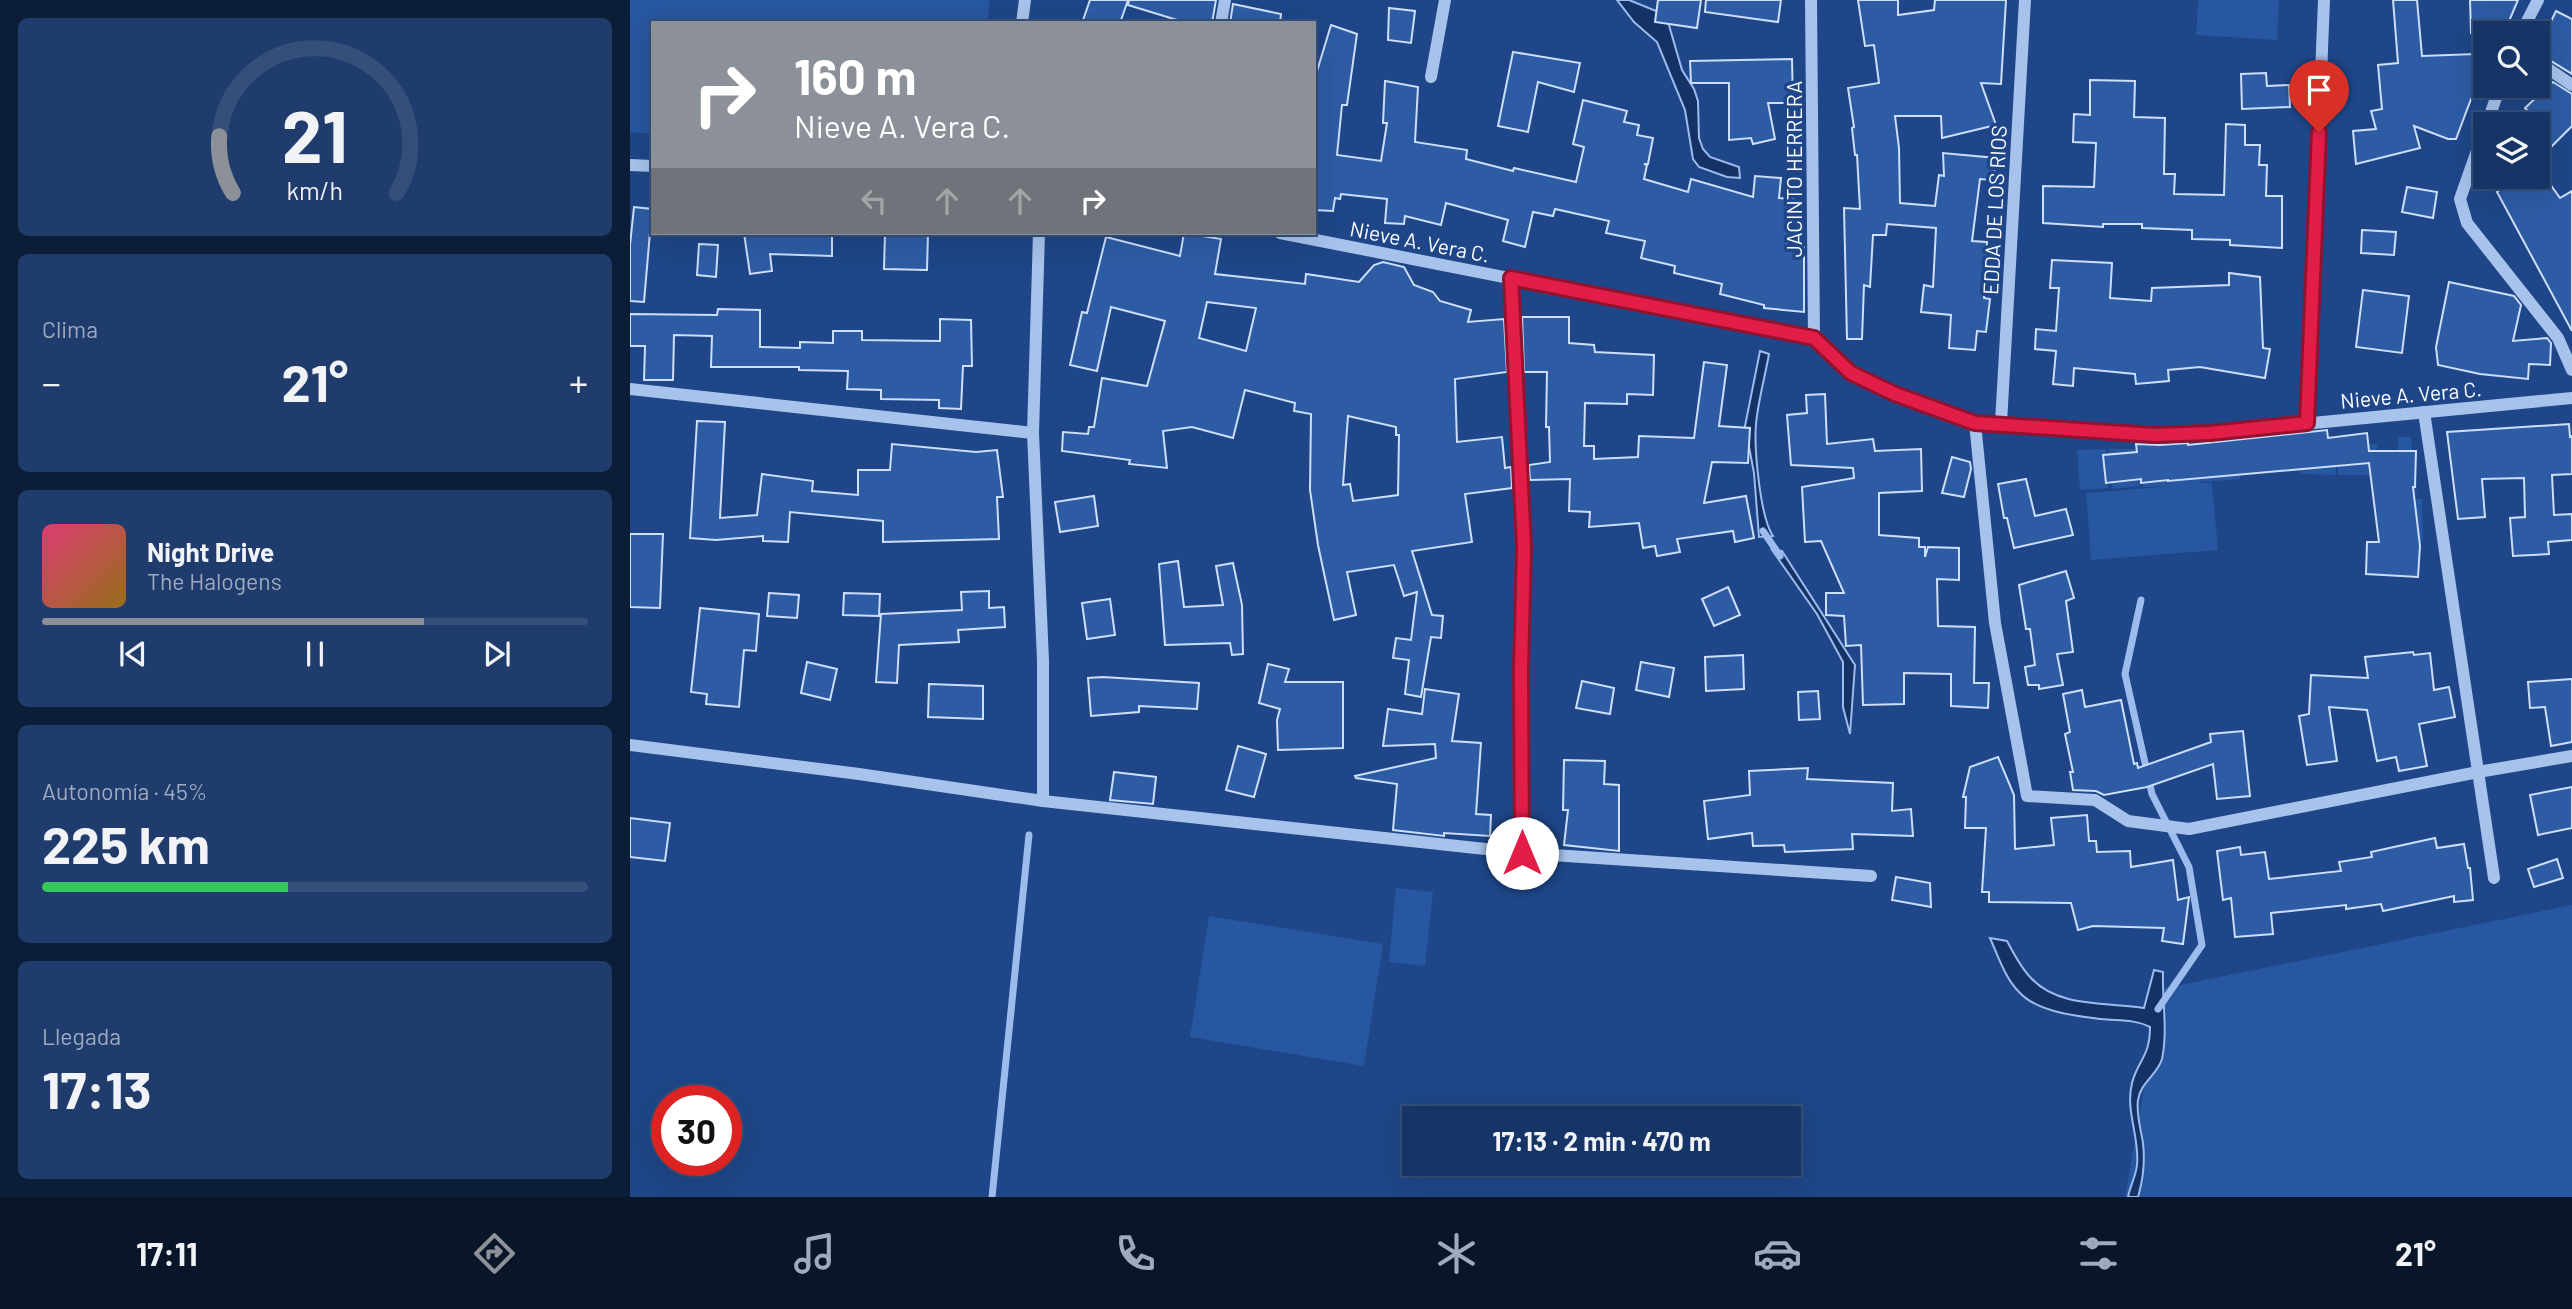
<!DOCTYPE html>
<html lang="es">
<meta charset="utf-8">
<style>
:root{--surface:#163466;--page:#1f3c6c;--text:#f1f3f6;--muted:#9eaabf;--line:#354f7a;--accent:#8c9099}
body{margin:0;font-family:Barlow,sans-serif;background:var(--page);color:var(--text);height:100vh;display:flex;flex-direction:column;font-size:26px;white-space:nowrap}
*{box-sizing:border-box;margin:0}
p{font-size:23px;color:var(--muted)}
.icon{flex:none;width:38px;height:38px;fill:none;stroke:currentColor;stroke-width:2;stroke-linecap:round;stroke-linejoin:round}
.map{position:relative;flex:1;overflow:hidden}
.drawer{display:flex;flex-direction:column;gap:18px;padding:18px;background:#0c1d38;width:630px}
.drawer>*{flex:none}
.hud{position:absolute;left:21px;top:21px;width:665px;height:214px;border-radius:0px;box-shadow:0 7px 28px #0002,0 0 0 2px var(--line);background:#8c9099;color:#fff;overflow:hidden}
.buttons{position:absolute;left:1843px;top:21px;display:grid;gap:14px}
.buttons a{display:grid;place-items:center;width:77px;height:77px;border-radius:0px;background:var(--surface);box-shadow:0 7px 28px #0002,0 0 0 2px var(--line);font-size:35px}
.speed{position:absolute;left:21px;top:1085px;display:flex;gap:14px;font-size:35px;font-weight:700;text-align:center}
.speed>*{display:grid;place-content:center;width:91px;height:91px;border-radius:50%;background:var(--surface);box-shadow:0 7px 28px #0002,0 0 0 2px var(--line);line-height:1}
.speed .limit{border:10px solid #d22;background:#fff;color:#111}
.pin{position:absolute;display:grid;place-items:center;width:60px;height:60px;color:#fff;margin:-72px -30px;border-radius:50% 50% 50% 0;rotate:-45deg;box-shadow:0 0 7px #0007}
.pin .icon{rotate:45deg}
.me{position:absolute;width:77px;margin:-38px;rotate:0deg;stroke-linejoin:round;filter:drop-shadow(0 0 5px #0008)}
.turn{display:flex;align-items:center;gap:24px;height:147px;padding:0 28px;font-size:32px}
.turn .icon{width:91px;height:91px;stroke-width:2.5}
.turn b{display:block;font-size:49px;line-height:60px}
.lanes{display:flex;align-items:center;height:66px;padding:0 28px;background:#0003;justify-content:center;gap:35px;direction:ltr}
.lanes .off{opacity:.35}
.big{font-size:52px;font-weight:700;line-height:1.1}
.drawer .tile{flex:1;display:flex;flex-direction:column;justify-content:center;gap:10px;min-width:0;padding:0 24px;border-radius:10px;background:var(--page)}
.drawer .dial{align-items:center;gap:0}
.dial svg{height:182px;overflow:visible;fill:none;stroke:var(--line);stroke-width:7;stroke-linecap:round;text-anchor:middle}
.dial text{fill:var(--text);stroke:none}
.song{display:flex;align-items:center;gap:21px}
.cover{width:84px;height:84px;border-radius:10px;background:linear-gradient(135deg,hsl(340 70% 55%),hsl(40 70% 35%))}
.played{height:7px;border-radius:4px;background:linear-gradient(90deg,var(--accent) 70%,var(--line) 70%)}
.keys{display:flex;justify-content:space-around;direction:ltr}
.heat{display:flex;justify-content:space-between;align-items:center;font-size:38px;direction:ltr}
.charge{height:10px;border-radius:5px;background:linear-gradient(90deg,#34c759 45%,var(--line) 0)}
.trip{position:absolute;left:772px;top:1106px;width:399px;height:70px;border-radius:0px;background:var(--surface);box-shadow:0 7px 28px #0002,0 0 0 2px var(--line);font-weight:700;line-height:70px;text-align:center}
.dock{display:flex;height:112px;justify-content:space-around;align-items:center;background:#091529;color:var(--muted)}
.dock .icon{width:49px;height:49px}
.dock .current{color:var(--accent)}
.dock b{font-size:32px;color:var(--text)}
main{display:flex;flex:1;min-height:0}
.map>svg:first-child{display:block}
.green{fill:#2757a0}
.water{fill:#143266;stroke:#9bbced;stroke-width:2}
.lines{fill:none;stroke-linecap:round;stroke-linejoin:round}
.stream{stroke:#9bbced;stroke-width:7}
.building{fill:#2d5ca5;stroke:#ccdef8;stroke-width:2;fill-rule:evenodd}
.minor{stroke:#a7c2eb;stroke-width:12}
.route-casing{stroke:#92132f;stroke-width:18}
.route{stroke:#e11d48;stroke-width:12}
.labels{text-anchor:middle;dominant-baseline:central;stroke-width:7;stroke-linejoin:round;paint-order:stroke}
.street-label{font-size:21px;fill:#fff;stroke:#1e4688}
</style>
<main>
<section class="drawer">
<div class="tile dial"><svg viewBox="0 0 100 80">
<path d="M14 69A42 42 0 1 1 86 69"/>
<path d="M14 69A42 42 0 0 1 8 44" stroke="#8c9099"/>
<text x="50" y="56" font-size="32" font-weight="700">21</text>
<text x="50" y="72" font-size="11">km/h</text>
</svg></div>
<div class="tile"><p>Clima</p>
<div class="heat"><a>−</a><b class="big">21°</b><a>+</a></div>
</div>
<div class="tile">
<div class="song"><i class="cover"></i><div><b>Night Drive</b><p>The Halogens</p></div></div>
<div class="played"></div>
<div class="keys"><svg class="icon" aria-label="previous" viewBox="0 0 24 24"><path d="M18 5L8 12l10 7zM5 5v14"/></svg><svg class="icon" aria-label="pause" viewBox="0 0 24 24"><path d="M8 5v14M16 5v14"/></svg><svg class="icon" aria-label="next" viewBox="0 0 24 24"><path d="M6 5l10 7-10 7zM19 5v14"/></svg></div>
</div>
<div class="tile"><p>Autonomía · 45%</p><b class="big">225 km</b><div class="charge"></div></div>
<div class="tile"><p>Llegada</p><b class="big">17:13</b></div>
</section>
<div class="map">
<svg width="1942" height="1197" viewBox="0 0 1942 1197">
<rect width="100%" height="100%" fill="#1e4688"/>
<g class="green">
<path d="M0 0H360L357 23H23V134L0 132Z"/>
<path d="M1568 0H1649L1647 40 1566 35Z"/>
<path d="M1768 437H1781L1787 491 1745 492 1769 475Z"/>
<path d="M1706 444V475L1670 474 1671 445Z"/>
<path d="M1747 444V475H1708L1707 445Z"/>
<path d="M1510 448 1609 450 1610 479 1571 482 1569 459 1570 483H1582L1588 550 1461 560 1456 493 1542 486 1513 487Z"/>
<path d="M1476 449 1478 488 1450 490 1447 450Z"/>
<path d="M1479 449H1507L1510 486 1482 489Z"/>
<path d="M1756 499H1792L1793 540 1757 539Z"/>
<path d="M766 888 803 892 795 966 759 962Z"/>
<path d="M1942 905V1197H1495L1531 989Z"/>
<path d="M579 916 753 944 734 1066 560 1037Z"/>
</g>
<g class="water">
<path d="M987 0H999L1036 15 1052 70 1064 89 1068 101 1069 138 1073 149 1080 157 1109 167 1110 178 1097 177 1069 167 1063 159 1055 110 1027 42 1004 22Z"/>
<path d="M1130 351 1139 354C1135 377 1128 401 1126 424 1124 448 1130 517 1143 536L1129 537 1124 473 1115 426Z"/>
<path d="M1142 550 1152 551 1225 665 1220 734 1213 707V662L1187 614Z"/>
<path d="M1360 938 1377 941C1384 954 1391 968 1401 978 1428 1008 1477 1002 1514 1008L1524 970 1533 972C1532 1001 1538 1030 1532 1059 1528 1074 1510 1083 1508 1100 1506 1114 1511 1130 1513 1143 1515 1160 1513 1180 1508 1197H1498C1500 1186 1506 1176 1507 1165 1510 1137 1495 1112 1502 1083 1508 1060 1520 1057 1520 1027 1505 1019 1487 1021 1471 1019 1446 1016 1407 1012 1389 992 1375 978 1368 956 1360 938Z"/>
</g>
<g class="lines">
<g class="stream">
<path d="M1133 531 1150 556"/>
<path d="M1511 600 1495 674 1522 794 1559 867 1572 945 1528 1009"/>
<path d="M362 1197 399 835"/>
</g>
</g>
<g class="building">
<path d="M460 0H498L490 23H452Z"/>
<path d="M499 0H586L582 23H546L547 20 498 5Z"/>
<path d="M1028 0H1071L1067 28 1025 22Z"/>
<path d="M1076 0H1151L1148 22 1075 12Z"/>
<path d="M1228 0H1268V15L1304 10 1305 0H1376L1371 84 1351 83 1366 125 1312 138 1311 116H1265L1269 148 1270 203 1305 206 1309 175 1314 176 1313 153 1366 158 1363 180 1350 179 1342 241 1357 242 1354 298 1360 299 1356 332 1347 331 1345 350 1319 348 1321 315 1291 312 1294 285 1303 287 1306 228 1257 224 1256 235H1243L1240 287 1234 285 1232 339H1217L1214 208 1230 209 1227 155H1225L1222 128 1224 127 1218 88 1249 83 1244 45 1235 46Z"/>
<path d="M1763 0H1787L1792 56 1846 54 1848 99H1841L1826 139H1818L1784 126 1790 148 1726 164 1723 131 1746 129 1741 111 1752 109 1748 65 1768 63Z"/>
<path d="M1840 0H1888L1874 33H1841Z"/>
<path d="M603 4 651 14 650 23H600Z"/>
<path d="M759 8 785 11 781 43 758 40Z"/>
<path d="M1926 11 1942 19V74L1908 53V48Z"/>
<path d="M701 25 727 34 717 105H712L707 155 751 161 757 123H753L755 81 788 87 785 142 837 150 836 159 883 171 884 168 946 182 954 147 943 144 953 100 997 111 994 122 1009 125 1007 135 1023 138 1018 164H1014L1017 165 1014 179 1058 192 1061 179 1123 197 1125 176 1151 178 1149 198 1163 199 1157 243 1174 244V312L1134 308V305L1090 294 1092 284 1044 273 1045 266 1011 258 1015 241 976 233 979 221 925 209 923 216 903 212 895 247 873 241 878 220 816 203 811 225 775 216 774 224 755 223 757 199 711 194 710 199 705 198 703 211 684 210V81Z"/>
<path d="M883 52 950 63 944 92 908 82 898 132 868 126Z"/>
<path d="M1162 59 1163 103H1138L1145 139 1123 144 1121 138 1099 140V83H1061L1060 61Z"/>
<path d="M1636 73 1637 86 1659 85 1660 107 1612 109 1611 74Z"/>
<path d="M1460 80 1505 81 1504 117 1535 118 1534 174H1545L1544 194 1594 195 1596 124 1615 125V145H1630L1629 165H1637L1636 196H1652V248L1600 245V240L1562 239V230L1512 228V224H1473V227L1413 223V186L1464 187 1466 143 1443 142 1444 114 1460 115Z"/>
<path d="M1923 82 1942 94V126L1908 160V121L1895 108Z"/>
<path d="M1886 177H1915L1930 198 1942 191V331L1867 192Z"/>
<path d="M1777 187 1807 192 1803 218 1772 212Z"/>
<path d="M4 207 22 209 14 302 0 301V245Z"/>
<path d="M1732 230 1766 232 1764 255 1731 253Z"/>
<path d="M114 233H202V256L140 254 142 271 120 274Z"/>
<path d="M255 233H298L297 270 254 269Z"/>
<path d="M554 233 591 239 585 274 675 284 676 274 729 282 744 265 753 262 774 267 784 285 803 292 810 301 841 310 838 322 874 319 877 372 825 379 827 442 872 437 875 468 881 467 882 488 835 494 842 542 782 551 802 615 813 616 811 638 801 637 791 697 775 694 779 660 763 658 766 638 781 640 787 592 774 596 764 565 717 572 726 615 704 620 688 545 680 490 681 414 664 411 665 403 615 390 603 438 562 427 533 431 537 468 499 464 500 460 432 451 433 432 458 434 459 427H464L472 378 517 386 535 321 481 307 467 371 440 365 452 312 457 313 476 237 550 256ZM577 302 626 308 616 351 569 338ZM718 416 766 427V435H769L768 495 723 501 720 484 713 485Z"/>
<path d="M69 244 88 245 86 277 67 275Z"/>
<path d="M1422 260 1482 263 1480 298 1521 301 1522 288 1599 285V273L1630 277 1633 348 1640 349 1635 378 1570 367 1538 370 1539 381 1506 384 1505 374 1444 368 1443 386 1423 384 1426 351 1405 349 1406 329 1426 331 1429 288H1420Z"/>
<path d="M1819 282 1884 296 1891 305 1883 341 1917 338 1921 343 1920 365 1899 364 1898 379 1850 374 1808 365 1806 347Z"/>
<path d="M1733 290 1779 296 1772 353 1726 347Z"/>
<path d="M88 309 130 310V347L170 348V342L203 343V331H232V340L310 341V319L341 320 342 366H333L331 409 309 408V400L251 399V390L217 389 218 371 169 370V367H81L82 336 44 335 43 380H14L15 346H0V314L87 315Z"/>
<path d="M892 317H939V343L964 345 965 352 1024 355 1023 395 997 394V404L955 403 954 446H964V459L1008 457 1009 436 1064 438 1074 362 1097 365 1089 426 1120 428 1118 463 1082 462 1074 503 1116 496 1124 538 1105 542 1103 531 1047 539 1050 552 1027 556 1025 546 1013 548 1009 523 959 527 960 512 939 511 940 479 900 480 899 465 920 462 919 427H916L917 372H894Z"/>
<path d="M1195 394 1197 444 1243 439 1245 451 1291 449 1292 491 1249 493V535L1289 538V547H1295V557L1298 547 1329 548V580L1307 579 1308 626 1345 627 1344 683H1359L1358 708 1321 706V674L1274 673V704L1233 705 1231 645 1216 646 1214 616 1196 615V593H1214L1191 541 1175 542 1172 487 1224 478 1223 468 1161 465 1157 415 1177 413 1176 395Z"/>
<path d="M67 421 95 422 90 518 127 515 132 474 183 481 182 491 228 495V470H260L262 444 346 452 367 450 373 497H367L369 539 253 542V521L160 512 158 542 133 541V536L86 540 60 538Z"/>
<path d="M1939 424 1940 437 1942 436V474L1922 475 1924 515 1942 514V540L1918 542 1919 554 1883 556 1880 518 1895 517 1894 478 1852 479 1855 517 1828 519 1817 432Z"/>
<path d="M1697 430 1698 438 1737 433 1739 451H1786L1785 487H1783L1790 546 1788 577 1736 574 1737 542H1749L1739 463 1538 481V480L1511 483V479L1476 483 1473 455 1507 452 1506 444 1530 445 1558 443V445Z"/>
<path d="M1322 457 1340 462 1341 469 1334 497 1312 493Z"/>
<path d="M1396 479 1405 516 1436 509 1443 535 1384 548 1377 518H1374L1368 484Z"/>
<path d="M464 496 468 526 430 532 425 502Z"/>
<path d="M0 534H33L30 608 0 607Z"/>
<path d="M548 561 554 607 593 605 586 566 603 563 612 605 613 654 602 655 600 643 535 645 529 564Z"/>
<path d="M1436 571 1444 598 1436 601 1443 652 1427 654 1433 685 1409 689V685H1398L1395 667 1405 665 1400 629H1396L1389 585Z"/>
<path d="M1098 587 1110 615 1084 626 1072 599Z"/>
<path d="M359 591V608L374 607 375 627 328 630 329 642 269 645 267 683 246 682 251 614 332 610 331 592Z"/>
<path d="M139 593 169 595 167 618 137 616Z"/>
<path d="M214 593 250 594 249 616 213 615Z"/>
<path d="M480 599 485 635 457 639 452 603Z"/>
<path d="M70 608 129 614 126 651 114 650 109 707 76 704 77 694 61 692Z"/>
<path d="M1783 652 1784 655 1800 653 1804 690 1819 687 1825 717 1789 724 1797 766 1769 771 1766 757 1747 761 1737 710 1699 707 1707 761 1677 765 1669 716 1679 714 1681 675 1738 678 1735 657Z"/>
<path d="M1113 655 1114 689 1076 691 1075 657Z"/>
<path d="M177 662 207 669 200 700 171 693Z"/>
<path d="M1011 662 1044 668 1039 697 1006 690Z"/>
<path d="M638 664 659 669 655 682H713V748L648 750 647 720 650 709 629 703Z"/>
<path d="M473 677 569 683 567 709 509 706V712L461 716 458 678Z"/>
<path d="M1942 679V742L1921 746 1915 707 1900 708 1898 682Z"/>
<path d="M952 681 984 688 980 714 946 708Z"/>
<path d="M299 684 353 686V719L298 717Z"/>
<path d="M795 689 829 694 822 741 851 743 846 814 861 815 860 836 814 833V836L763 830 767 784 726 778 725 776 806 758 805 744 753 746 758 709 792 714Z"/>
<path d="M1452 690 1455 707 1491 700 1504 764 1507 763 1508 768 1581 742 1580 734 1613 731 1620 796 1587 799 1583 764 1517 787 1474 795 1466 791 1443 790 1440 772H1443L1435 734 1440 732 1433 694Z"/>
<path d="M1188 691 1190 719 1169 720 1168 692Z"/>
<path d="M608 746 636 754 624 797 596 790Z"/>
<path d="M1368 757 1384 795 1385 849 1424 845 1421 818 1457 815 1459 841H1466L1467 852 1500 851 1501 867 1543 860 1548 900 1559 897 1553 944 1532 941 1534 928 1463 926 1448 930 1441 903 1359 902V892H1352L1356 828H1335L1336 797H1333L1340 767Z"/>
<path d="M934 760 975 761 974 784 989 785V851L934 845 938 810H933Z"/>
<path d="M1178 768 1177 779 1263 783 1262 811 1281 809 1283 836 1222 834 1223 849 1155 852 1154 845 1123 846 1122 833 1078 839 1074 801 1120 795 1119 771Z"/>
<path d="M484 772 526 777 523 804 480 800Z"/>
<path d="M1942 787V828L1908 835 1900 795Z"/>
<path d="M0 818 40 823 35 861 0 857Z"/>
<path d="M1805 838 1807 848 1834 844 1838 868H1840L1843 900 1824 902V896L1753 911 1751 904 1716 909V905L1641 913 1643 934 1605 937 1601 898 1593 900 1587 851 1610 847 1611 855 1635 852 1639 879 1711 871 1709 862 1742 857 1741 852Z"/>
<path d="M1927 859 1933 878 1904 887 1898 869Z"/>
<path d="M1266 877 1300 883 1301 907 1262 900Z"/>
</g>
<g class="lines">
<g class="minor">
<path d="M1181 0 1184 338"/>
<path d="M392 23 395 0"/>
<path d="M591 23 595 0"/>
<path d="M1891 33 1908 0"/>
<path d="M1908 62 1942 85"/>
<path d="M801 77 815 0"/>
<path d="M1857 124 1870 86"/>
<path d="M1855 128 1830 199 1837 223 1928 338 1942 370"/>
<path d="M0 165 23 166"/>
<path d="M409 233 403 433 413 660V801"/>
<path d="M650 233 1184 338 1221 373 1265 394 1345 423 1525 435 1580 433 1942 398"/>
<path d="M881 278 894 547 891 670 892 853"/>
<path d="M0 389 403 433"/>
<path d="M1794 412 1864 878"/>
<path d="M1345 423 1365 623 1397 796 1465 800 1498 821 1559 829 1848 772 1942 756"/>
<path d="M1371 423 1395 0"/>
<path d="M1677 423 1694 0"/>
<path d="M0 745 229 774 413 801 892 853 1241 876"/>
</g>
</g>
<g class="lines">
<g class="route-casing">
<path id="route" d="M892 853 891 670 894 547 881 278 1184 338 1221 373 1265 394 1345 423 1525 435 1580 433 1677 423 1689 132"/>
</g>
<use href="#route" class="route"/>
</g>
<g class="labels">
<g class="street-label">
<text transform="translate(1163 169) rotate(-90)">JACINTO HERRERA</text>
<text transform="translate(1364 210) rotate(-87)">EDDA DE LOS RIOS</text>
<text transform="translate(790 241) rotate(11)">Nieve A. Vera C.</text>
<text transform="translate(1781 394) rotate(-5)">Nieve A. Vera C.</text>
</g>
</g>
</svg>
<div class="buttons">
<a><svg class="icon" aria-label="search" viewBox="0 0 24 24"><circle cx="10" cy="10" r="6"/><path d="M15 15l6 6"/></svg></a>
<a><svg class="icon" aria-label="layers" viewBox="0 0 24 24"><path d="M12 4l9 5-9 5-9-5zM3 14l9 5 9-5"/></svg></a>
</div>
<div class="speed"><div class="limit">30</div></div>
<div class="pin" style="left:1689px;top:132px;background:#d93025"><svg class="icon" aria-label="arrive" viewBox="0 0 24 24"><path d="M6 21V4h12l-3 4 3 4H6"/></svg></div>
<svg class="me" style="left:892px;top:853px" viewBox="-20 -20 40 40"><circle r="19" fill="#fff"/><path d="M0-13L10 11 0 6-10 11z" fill="#e11d48"/></svg>
<div class="trip">17:13 · 2 min · 470 m</div>
<div class="hud">
<div class="turn"><svg class="icon" aria-label="right" viewBox="0 0 24 24"><path d="M7 20v-9h11M14 6l5 5-5 5"/></svg><div><b>160 m</b>Nieve A. Vera C.</div></div>
<div class="lanes"><svg class="icon off" aria-label="left" viewBox="0 0 24 24"><path d="M17 20v-9H6M10 6l-5 5 5 5"/></svg><svg class="icon off" aria-label="ahead" viewBox="0 0 24 24"><path d="M12 20V5M6 11l6-6 6 6"/></svg><svg class="icon off" aria-label="ahead" viewBox="0 0 24 24"><path d="M12 20V5M6 11l6-6 6 6"/></svg><svg class="icon" aria-label="right" viewBox="0 0 24 24"><path d="M7 20v-9h11M14 6l5 5-5 5"/></svg></div>
</div>
</div>
</main>
<nav class="dock">
<b>17:11</b>
<svg class="icon current" aria-label="directions" viewBox="0 0 24 24"><path d="M12 3l9 9-9 9-9-9zM9 14v-3h6M13 9l2 2-2 2"/></svg>
<svg class="icon" aria-label="music" viewBox="0 0 24 24"><path d="M9 18V5l10-2v13"/><circle cx="6" cy="18" r="3"/><circle cx="16" cy="16" r="3"/></svg>
<svg class="icon" aria-label="phone" viewBox="0 0 24 24"><path d="M5 4h4l2 5-3 2q2 4 5 5l2-3 5 2v4C11 20 4 13 5 4z"/></svg>
<svg class="icon" aria-label="climate" viewBox="0 0 24 24"><path d="M12 3v18M4 7l16 10M4 17L20 7"/></svg>
<svg class="icon" aria-label="car" viewBox="0 0 24 24"><path d="M5 17H2v-5l4-1 3-4h7l3 4 3 1v5h-3M9 17h6M6 11h13"/><circle cx="7" cy="17" r="2"/><circle cx="17" cy="17" r="2"/></svg>
<svg class="icon" aria-label="filters" viewBox="0 0 24 24"><path d="M4 7h16M4 17h16"/><circle cx="9" cy="7" r="2"/><circle cx="15" cy="17" r="2"/></svg>
<b>21°</b>
</nav>
